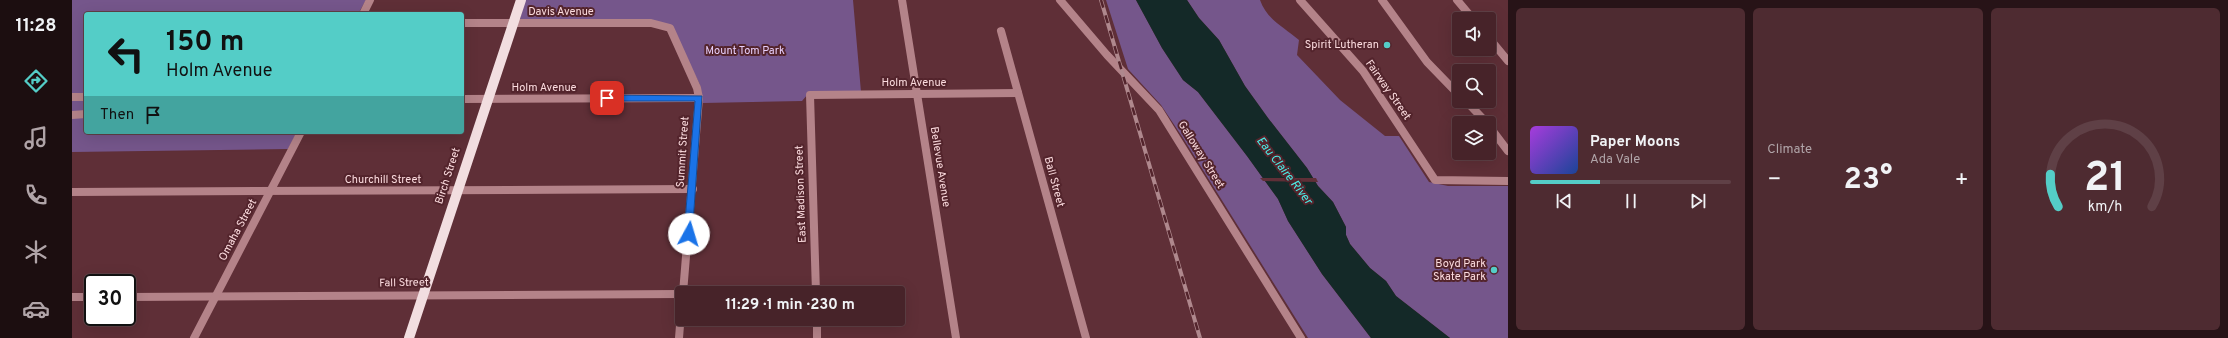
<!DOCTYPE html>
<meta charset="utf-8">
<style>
:root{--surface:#472329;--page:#4e2b31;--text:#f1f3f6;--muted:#b0a4a8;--line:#5f4046;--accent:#54cdc7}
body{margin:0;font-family:Overpass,sans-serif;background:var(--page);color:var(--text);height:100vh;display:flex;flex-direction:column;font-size:15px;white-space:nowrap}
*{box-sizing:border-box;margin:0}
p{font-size:13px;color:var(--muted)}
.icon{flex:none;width:22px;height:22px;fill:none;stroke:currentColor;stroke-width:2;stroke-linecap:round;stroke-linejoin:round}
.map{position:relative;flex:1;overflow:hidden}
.drawer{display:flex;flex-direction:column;gap:8px;padding:8px;background:#271317;width:720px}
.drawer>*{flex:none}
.hud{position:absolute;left:12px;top:12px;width:380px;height:122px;border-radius:4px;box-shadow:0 4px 16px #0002,0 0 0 1px var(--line);background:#54cdc7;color:#111;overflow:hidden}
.fabs{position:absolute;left:1380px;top:12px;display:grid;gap:8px}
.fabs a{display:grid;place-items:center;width:44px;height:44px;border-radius:4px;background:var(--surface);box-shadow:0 4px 16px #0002,0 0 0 1px var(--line);font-size:20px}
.speed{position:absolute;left:12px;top:274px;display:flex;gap:8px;font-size:20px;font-weight:700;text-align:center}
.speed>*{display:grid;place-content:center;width:52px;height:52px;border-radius:50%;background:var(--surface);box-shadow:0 4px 16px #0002,0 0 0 1px var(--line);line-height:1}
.speed .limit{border:2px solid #111;border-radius:6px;background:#fff;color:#111}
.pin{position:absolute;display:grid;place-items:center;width:34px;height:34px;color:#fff;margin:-17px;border-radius:8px;box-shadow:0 2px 6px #0006}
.me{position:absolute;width:44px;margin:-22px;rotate:6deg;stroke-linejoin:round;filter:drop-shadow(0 0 3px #0008)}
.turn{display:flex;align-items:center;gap:14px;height:84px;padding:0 16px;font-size:18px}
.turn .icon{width:52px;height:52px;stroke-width:2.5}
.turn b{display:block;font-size:28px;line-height:34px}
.then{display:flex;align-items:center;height:38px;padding:0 16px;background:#0003;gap:8px;font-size:15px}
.big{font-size:30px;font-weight:700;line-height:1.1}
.drawer .widget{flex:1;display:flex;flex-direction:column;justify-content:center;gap:6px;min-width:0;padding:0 14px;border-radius:6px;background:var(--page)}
.drawer .dial{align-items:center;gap:0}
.dial svg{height:104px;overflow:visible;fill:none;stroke:var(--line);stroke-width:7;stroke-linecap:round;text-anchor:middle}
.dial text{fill:var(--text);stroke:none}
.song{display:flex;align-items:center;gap:12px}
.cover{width:48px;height:48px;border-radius:6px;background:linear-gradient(135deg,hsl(280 70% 55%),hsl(220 70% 35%))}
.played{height:4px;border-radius:2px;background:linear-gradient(90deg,var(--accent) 35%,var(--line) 35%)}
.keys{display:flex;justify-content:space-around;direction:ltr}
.heat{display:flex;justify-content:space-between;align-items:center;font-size:22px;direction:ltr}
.drawer .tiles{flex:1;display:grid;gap:8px;grid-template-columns:repeat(3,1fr)}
.trip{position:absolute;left:603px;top:286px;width:230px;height:40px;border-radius:4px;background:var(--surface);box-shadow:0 4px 16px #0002,0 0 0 1px var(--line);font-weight:700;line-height:40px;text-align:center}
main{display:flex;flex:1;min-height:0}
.tab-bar{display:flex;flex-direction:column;width:72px;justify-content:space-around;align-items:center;background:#1c0e10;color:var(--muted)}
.tab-bar .icon{width:28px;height:28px}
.tab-bar .selected{color:var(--accent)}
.tab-bar b{font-size:18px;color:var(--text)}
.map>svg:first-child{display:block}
.green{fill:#75568b}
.water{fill:#142928}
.pier{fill:#5f2f37}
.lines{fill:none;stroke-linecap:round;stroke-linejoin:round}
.minor{stroke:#b48389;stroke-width:8}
.major{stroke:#f2dee0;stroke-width:10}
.rail-casing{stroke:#af888d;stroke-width:4}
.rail{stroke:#53242c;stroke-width:2.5;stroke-dasharray:8;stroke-linecap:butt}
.route{fill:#1a73e8;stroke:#114b97}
.poi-dot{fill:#54cdc7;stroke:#53242c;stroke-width:1.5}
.labels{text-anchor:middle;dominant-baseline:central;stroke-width:4;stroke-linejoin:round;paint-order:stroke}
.street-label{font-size:11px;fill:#fcdcdf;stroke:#53242c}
.poi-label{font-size:11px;fill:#fcdcdf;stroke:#53242c;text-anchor:end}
.park-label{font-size:11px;fill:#e8cffb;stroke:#53242c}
.water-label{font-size:12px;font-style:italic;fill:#4aefe8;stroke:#53242c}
</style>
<main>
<nav class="tab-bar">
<b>11:28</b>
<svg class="icon selected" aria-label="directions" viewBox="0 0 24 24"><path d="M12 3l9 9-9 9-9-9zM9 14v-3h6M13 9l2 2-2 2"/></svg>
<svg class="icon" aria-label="music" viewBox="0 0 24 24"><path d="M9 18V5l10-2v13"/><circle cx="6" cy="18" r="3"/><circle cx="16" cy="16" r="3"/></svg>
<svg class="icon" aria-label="phone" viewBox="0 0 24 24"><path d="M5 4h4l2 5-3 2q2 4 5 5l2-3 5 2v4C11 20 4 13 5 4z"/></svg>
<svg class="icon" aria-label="climate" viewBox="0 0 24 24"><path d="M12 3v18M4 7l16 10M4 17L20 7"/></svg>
<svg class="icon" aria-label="car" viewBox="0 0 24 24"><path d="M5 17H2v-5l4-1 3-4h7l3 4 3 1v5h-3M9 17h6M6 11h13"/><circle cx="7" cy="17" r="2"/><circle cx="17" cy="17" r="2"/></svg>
</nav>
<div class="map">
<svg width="1436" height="338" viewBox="0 0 1436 338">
<rect width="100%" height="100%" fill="#5f2f37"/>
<g class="green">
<path d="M0 0H294L286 14H14V132H225L216 149 0 152Z"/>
<path d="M453 0H781L789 92 736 94 730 101 631 103 628 85 599 26 448 19Z"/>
<path d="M1034 0H1064L1090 48 1111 80 1126 92 1175 156 1206 199 1216 221 1250 274 1299 338H1236L1111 138 1089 105 1056 69Z"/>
<path d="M1115 0H1188C1195 20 1212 27 1227 40L1225 55 1268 100 1313 136H1327L1357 182 1376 186H1436V338H1378L1324 296 1314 281 1298 268 1278 244 1274 235V227L1261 202 1246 186 1235 168 1196 118 1173 86 1147 40 1127 18Z"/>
</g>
<path class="water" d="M1064 0H1115L1127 18 1147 40 1173 86 1196 118 1235 168 1246 186 1261 202 1274 227V235L1278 244 1298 268 1314 281 1324 296 1378 338H1299L1250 274 1216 221 1206 199 1175 156 1126 92 1111 80 1090 48Z"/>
<path class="pier" d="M1188 178H1244L1246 182 1191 181Z"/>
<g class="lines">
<g class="minor">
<path d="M830 0 884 338"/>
<path d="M988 0 1035 55 1087 110 1229 338"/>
<path d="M1228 0 1291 71 1363 180 1436 181"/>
<path d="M1310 0 1355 62 1387 95"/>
<path d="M1385 0 1401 19"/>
<path d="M291 14 298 0"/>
<path d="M390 23H579L598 28 625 88 627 98 611 293"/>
<path d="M929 31 1014 338"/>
<path d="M1417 38 1436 61"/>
<path d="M0 97H14"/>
<path d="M390 99 627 98"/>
<path d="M1394 101 1415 123"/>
<path d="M0 115 14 114"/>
<path d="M1417 126 1436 151"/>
<path d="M0 192 621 189"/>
<path d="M744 293 738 95 946 93"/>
<path d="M0 297H21"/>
<path d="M55 297 610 294"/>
<path d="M745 319V338"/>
<path d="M122 338 229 132"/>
<path d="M607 338 610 300"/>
</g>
<path class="major" d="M337 338 449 0"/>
<g class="rail-casing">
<path id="rail" d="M1029 0 1128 338"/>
</g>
<use href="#rail" class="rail"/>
</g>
<path class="route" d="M535 95 630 96 620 237 617 238 612 234 623 101H535L531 98Z"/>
<g class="poi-dot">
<circle cx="1315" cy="45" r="4"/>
<circle cx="1422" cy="270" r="4"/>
</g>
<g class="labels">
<g class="street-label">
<text x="489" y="12">Davis Avenue</text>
<text x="842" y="83">Holm Avenue</text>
<text x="472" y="88">Holm Avenue</text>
<text transform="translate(1316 90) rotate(55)">Fairway Street</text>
<text transform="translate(611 152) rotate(-86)">Summit Street</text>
<text transform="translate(1129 155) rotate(58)">Galloway Street</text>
<text transform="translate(868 167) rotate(81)">Bellevue Avenue</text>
<text transform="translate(376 176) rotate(-72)">Birch Street</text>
<text x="311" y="180">Churchill Street</text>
<text transform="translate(982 182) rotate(75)">Ball Street</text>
<text transform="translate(729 194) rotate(-92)">East Madison Street</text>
<text transform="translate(166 230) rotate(-62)">Omaha Street</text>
<text transform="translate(332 283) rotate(-1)">Fall Street</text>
</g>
<g class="poi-label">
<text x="1307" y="45">Spirit Lutheran</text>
<text x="1414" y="264">Boyd Park<tspan x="1414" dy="13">Skate Park</tspan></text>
</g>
<g class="park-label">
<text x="673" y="51">Mount Tom Park</text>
</g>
<g class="water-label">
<text transform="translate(1212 171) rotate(52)">Eau Claire River</text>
</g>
</g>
</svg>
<div class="fabs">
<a><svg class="icon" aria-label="sound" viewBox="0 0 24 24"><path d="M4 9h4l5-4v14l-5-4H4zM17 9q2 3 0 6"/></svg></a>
<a><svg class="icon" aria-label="search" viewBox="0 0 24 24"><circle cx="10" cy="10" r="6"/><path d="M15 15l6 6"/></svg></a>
<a><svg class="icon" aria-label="layers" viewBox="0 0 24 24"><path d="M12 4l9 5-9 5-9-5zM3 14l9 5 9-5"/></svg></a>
</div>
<div class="speed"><div class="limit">30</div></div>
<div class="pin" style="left:535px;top:98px;background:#d93025"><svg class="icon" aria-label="arrive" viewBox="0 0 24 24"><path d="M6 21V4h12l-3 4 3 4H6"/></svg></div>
<svg class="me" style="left:617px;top:234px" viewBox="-20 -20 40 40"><circle r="19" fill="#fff"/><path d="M0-13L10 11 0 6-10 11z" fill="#1a73e8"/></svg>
<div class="trip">11:29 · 1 min · 230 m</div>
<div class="hud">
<div class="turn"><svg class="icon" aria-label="left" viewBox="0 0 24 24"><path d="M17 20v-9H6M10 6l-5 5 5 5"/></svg><div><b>150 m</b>Holm Avenue</div></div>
<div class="then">Then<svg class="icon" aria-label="arrive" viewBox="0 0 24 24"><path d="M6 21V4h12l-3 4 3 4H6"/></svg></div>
</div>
</div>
<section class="drawer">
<div class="tiles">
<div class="widget">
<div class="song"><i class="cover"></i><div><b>Paper Moons</b><p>Ada Vale</p></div></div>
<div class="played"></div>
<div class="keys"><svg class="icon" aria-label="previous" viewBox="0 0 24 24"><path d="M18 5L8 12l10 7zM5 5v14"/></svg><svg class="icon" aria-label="pause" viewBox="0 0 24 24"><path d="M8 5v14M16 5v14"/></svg><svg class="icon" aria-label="next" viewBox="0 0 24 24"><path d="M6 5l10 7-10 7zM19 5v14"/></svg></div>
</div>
<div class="widget"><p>Climate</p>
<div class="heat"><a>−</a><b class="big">23°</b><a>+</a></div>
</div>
<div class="widget dial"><svg viewBox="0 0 100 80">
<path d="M14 69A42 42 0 1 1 86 69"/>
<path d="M14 69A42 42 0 0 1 8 44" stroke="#54cdc7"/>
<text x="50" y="56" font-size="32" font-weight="700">21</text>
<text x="50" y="72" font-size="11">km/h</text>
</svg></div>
</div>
</section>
</main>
